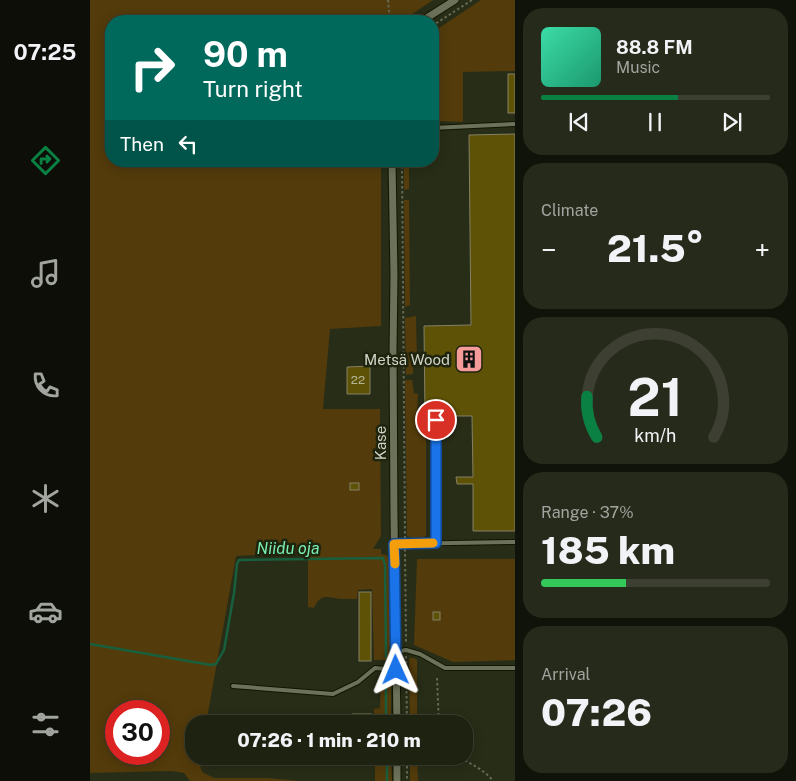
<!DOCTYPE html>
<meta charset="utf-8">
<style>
:root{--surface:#1e2211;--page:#262a1a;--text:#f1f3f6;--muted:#a1a49f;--line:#3c3f31;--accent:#0b8043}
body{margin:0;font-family:"Public Sans",sans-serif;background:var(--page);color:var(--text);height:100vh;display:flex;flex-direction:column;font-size:19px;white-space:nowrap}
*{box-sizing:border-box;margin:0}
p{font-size:16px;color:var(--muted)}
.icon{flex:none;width:28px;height:28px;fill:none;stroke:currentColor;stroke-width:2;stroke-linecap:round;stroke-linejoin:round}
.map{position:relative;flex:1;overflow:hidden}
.panel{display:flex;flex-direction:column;gap:8px;padding:8px;background:#101309;width:281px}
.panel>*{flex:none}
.hud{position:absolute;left:15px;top:15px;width:334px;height:152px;border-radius:20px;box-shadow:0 2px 12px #0003,0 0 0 1px var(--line);background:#00695c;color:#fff;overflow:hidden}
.speed{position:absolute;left:15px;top:700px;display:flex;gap:10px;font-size:25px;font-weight:700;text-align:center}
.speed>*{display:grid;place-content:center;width:65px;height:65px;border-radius:50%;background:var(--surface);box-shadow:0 2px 12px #0003,0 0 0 1px var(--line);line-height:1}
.speed .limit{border:8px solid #d22;background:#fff;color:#111}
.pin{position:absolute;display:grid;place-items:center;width:42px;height:42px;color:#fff;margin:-21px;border:2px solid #fff;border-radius:50%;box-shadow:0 1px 5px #0007}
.me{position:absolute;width:55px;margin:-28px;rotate:359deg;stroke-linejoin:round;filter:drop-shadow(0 0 4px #0008)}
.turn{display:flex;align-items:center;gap:18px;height:105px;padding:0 15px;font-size:22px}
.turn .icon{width:65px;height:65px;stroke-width:2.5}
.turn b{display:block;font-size:35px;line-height:42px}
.then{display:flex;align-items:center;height:48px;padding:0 15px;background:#0003;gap:10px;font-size:19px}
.big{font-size:38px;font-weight:800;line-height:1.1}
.panel .card{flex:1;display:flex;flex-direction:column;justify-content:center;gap:8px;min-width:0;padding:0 18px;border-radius:20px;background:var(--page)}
.panel .dial{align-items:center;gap:0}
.dial svg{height:130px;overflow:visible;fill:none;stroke:var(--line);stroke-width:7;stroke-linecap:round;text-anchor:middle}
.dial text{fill:var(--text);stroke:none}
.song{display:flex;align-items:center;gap:15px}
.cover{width:60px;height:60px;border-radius:8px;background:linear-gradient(135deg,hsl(160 70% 55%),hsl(160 70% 35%))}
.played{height:5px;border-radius:2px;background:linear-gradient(90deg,var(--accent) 60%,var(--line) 60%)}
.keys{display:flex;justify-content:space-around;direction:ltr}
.heat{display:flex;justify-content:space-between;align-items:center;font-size:28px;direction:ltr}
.charge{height:8px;border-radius:4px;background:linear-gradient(90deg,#34c759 37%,var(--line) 0)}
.trip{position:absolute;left:95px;top:715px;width:288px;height:50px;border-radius:20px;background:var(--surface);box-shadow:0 2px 12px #0003,0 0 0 1px var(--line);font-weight:800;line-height:50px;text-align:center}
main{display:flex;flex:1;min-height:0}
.tabs{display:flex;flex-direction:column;width:90px;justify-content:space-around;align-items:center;background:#0c0e07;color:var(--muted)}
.tabs .icon{width:35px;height:35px}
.tabs .selected{color:var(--accent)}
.tabs b{font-size:22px;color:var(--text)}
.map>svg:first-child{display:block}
.green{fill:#533b0b;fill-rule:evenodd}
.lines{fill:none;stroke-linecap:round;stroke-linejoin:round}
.stream{stroke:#185f3e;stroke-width:2.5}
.building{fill:#5e5206;stroke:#848066}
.service-casing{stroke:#111502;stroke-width:6}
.minor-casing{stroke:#111502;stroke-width:9}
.path{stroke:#656a57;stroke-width:2;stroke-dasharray:2.5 2.5;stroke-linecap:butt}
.service{stroke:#6c7259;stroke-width:4}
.minor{stroke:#6c7259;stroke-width:7}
.route-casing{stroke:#114b97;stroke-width:12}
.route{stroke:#1a73e8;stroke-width:9}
.slow{stroke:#f59e0b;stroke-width:9}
.labels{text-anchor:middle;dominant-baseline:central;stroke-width:5;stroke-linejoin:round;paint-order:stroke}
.number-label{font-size:12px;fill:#b4b497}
.poi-label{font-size:15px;fill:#d1d5c7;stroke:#1f240e;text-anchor:end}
.street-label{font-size:15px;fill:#d1d5c7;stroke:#1f240e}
.water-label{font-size:16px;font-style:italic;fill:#79f0b2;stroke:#1f240e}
</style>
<main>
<nav class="tabs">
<b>07:25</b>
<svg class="icon selected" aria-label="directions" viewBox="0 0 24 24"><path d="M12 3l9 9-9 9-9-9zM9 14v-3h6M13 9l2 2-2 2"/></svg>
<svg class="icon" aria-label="music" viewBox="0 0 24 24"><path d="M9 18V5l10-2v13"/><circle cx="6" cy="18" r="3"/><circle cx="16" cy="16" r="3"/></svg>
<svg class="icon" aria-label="phone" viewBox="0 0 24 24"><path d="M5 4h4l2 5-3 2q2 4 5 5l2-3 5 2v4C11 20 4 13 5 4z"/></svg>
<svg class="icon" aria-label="climate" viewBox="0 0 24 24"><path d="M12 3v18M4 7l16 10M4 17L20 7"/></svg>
<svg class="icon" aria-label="car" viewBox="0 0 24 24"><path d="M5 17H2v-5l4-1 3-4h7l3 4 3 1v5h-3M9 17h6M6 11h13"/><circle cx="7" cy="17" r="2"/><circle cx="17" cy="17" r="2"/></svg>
<svg class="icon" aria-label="filters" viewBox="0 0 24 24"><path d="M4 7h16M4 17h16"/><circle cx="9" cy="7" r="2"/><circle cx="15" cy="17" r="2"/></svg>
</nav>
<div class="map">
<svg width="425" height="781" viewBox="0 0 425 781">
<rect width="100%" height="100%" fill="#282d17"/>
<g class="green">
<path d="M0 0H343L312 21H21V161H291V326L240 329 233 409H290L291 536 283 549H291V554L296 555 299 558 301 656 299 660H284L282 589 268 590 267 599C261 599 256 599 250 599 238 597 230 593 224 608L218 607V552L146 556 116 724H104V756H110L109 761 112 772 124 778H178L209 781H100L94 773 81 771 0 773ZM26 711H69V754H26Z"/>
<path d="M391 0H425V71L373 72V122L347 121 348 87H343V32Z"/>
<path d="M314 161H319V189L314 190Z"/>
<path d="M314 200H319L320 305 315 307Z"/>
<path d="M326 316 327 364 323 365V374L316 375 315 318Z"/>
<path d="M315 380H322L324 393 328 394 327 418 336 419V536C330 539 323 539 317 536Z"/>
<path d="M327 559H425V660L363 662 324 645Z"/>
<path d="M319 658H324L327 660V724H320Z"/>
<path d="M291 678 298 679 301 686V724H284V709L290 708Z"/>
<path d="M285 756H301L302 781H285Z"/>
<path d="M320 756H327L328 781H320Z"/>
</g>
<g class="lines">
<g class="stream">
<path d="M0 644 121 665 126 664 134 650 144 593 147 564 149 560 293 558 295 565 296 657"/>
<path d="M296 681V724"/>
<path d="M297 756V781"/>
</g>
</g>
<g class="building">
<rect x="418" y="74" width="7" height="39"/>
<path d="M425 134V531H383V484H367L366 477H383L382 416H335L334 326 381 325 379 135Z"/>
<path d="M280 366V394H257V367Z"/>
<rect x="260" y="483" width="9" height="7"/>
<rect x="269" y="592" width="12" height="69"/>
<rect x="343" y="612" width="7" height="8"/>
<path d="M262 714H282L283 724H263Z"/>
</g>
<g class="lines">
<g class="service-casing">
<g id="service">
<path d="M342 128 425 124"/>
<path d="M346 543V420"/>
<path d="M304 544 425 542"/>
<path d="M306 652 316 650 330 654 355 668H425"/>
<path d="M143 686 243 694 268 682 285 668 306 670"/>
</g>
</g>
<g class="minor-casing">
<g id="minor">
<path d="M332 21 365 0"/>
<path d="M302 161 304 275 303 351 304 516 307 724"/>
<path d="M307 756V781"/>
</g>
</g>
<g class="path">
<path d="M298 0 300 21"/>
<path d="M342 26 382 0"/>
<path d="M312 161 315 539"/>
<path d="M315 549 316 644"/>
<path d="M316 656 317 724"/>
<path d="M347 678 349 724"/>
<path d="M317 756V781"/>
<path d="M366 756C378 762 395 770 403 781"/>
</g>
<use href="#service" class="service"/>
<use href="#minor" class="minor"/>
</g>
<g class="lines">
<g class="route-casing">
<path id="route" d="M306 670 304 544 346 543V420"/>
</g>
<use href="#route" class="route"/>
<path class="slow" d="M305 564 304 544 343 543"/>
</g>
<defs>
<g id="building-square" transform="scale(1.4375)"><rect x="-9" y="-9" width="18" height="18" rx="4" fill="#f59b99" stroke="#1f240e"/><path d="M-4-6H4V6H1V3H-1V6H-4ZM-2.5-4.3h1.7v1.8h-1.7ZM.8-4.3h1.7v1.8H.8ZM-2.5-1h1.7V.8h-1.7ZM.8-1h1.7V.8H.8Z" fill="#111"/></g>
</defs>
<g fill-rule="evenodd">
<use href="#building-square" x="379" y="359"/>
</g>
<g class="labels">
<g class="number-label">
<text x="268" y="380">22</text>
</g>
<g class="poi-label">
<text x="360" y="359">Metsä Wood</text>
</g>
<g class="street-label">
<text transform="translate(290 443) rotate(-90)">Kase</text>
</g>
<g class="water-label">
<text x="198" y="548">Niidu oja</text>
</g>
</g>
</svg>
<div class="speed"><div class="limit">30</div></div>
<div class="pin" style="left:346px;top:420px;background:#d93025"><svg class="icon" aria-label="arrive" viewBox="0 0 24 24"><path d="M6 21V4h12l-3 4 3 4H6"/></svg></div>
<svg class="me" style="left:306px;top:670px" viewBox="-20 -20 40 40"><path d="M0-17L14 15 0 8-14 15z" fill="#1a73e8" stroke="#fff" stroke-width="4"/></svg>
<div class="trip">07:26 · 1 min · 210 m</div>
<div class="hud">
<div class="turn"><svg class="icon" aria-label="right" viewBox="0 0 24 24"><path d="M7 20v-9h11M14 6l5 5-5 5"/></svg><div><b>90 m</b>Turn right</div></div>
<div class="then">Then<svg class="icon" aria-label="left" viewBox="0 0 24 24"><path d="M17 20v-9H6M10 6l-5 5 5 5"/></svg></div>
</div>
</div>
<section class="panel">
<div class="card">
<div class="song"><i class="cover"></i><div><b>88.8 FM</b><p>Music</p></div></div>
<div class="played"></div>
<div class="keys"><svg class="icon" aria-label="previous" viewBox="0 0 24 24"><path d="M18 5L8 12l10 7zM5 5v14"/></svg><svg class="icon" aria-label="pause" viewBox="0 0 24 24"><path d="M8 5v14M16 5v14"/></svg><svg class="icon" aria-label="next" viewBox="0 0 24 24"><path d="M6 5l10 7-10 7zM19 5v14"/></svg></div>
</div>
<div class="card"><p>Climate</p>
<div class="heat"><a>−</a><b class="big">21.5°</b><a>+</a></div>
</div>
<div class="card dial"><svg viewBox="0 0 100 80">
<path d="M14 69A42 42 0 1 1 86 69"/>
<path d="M14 69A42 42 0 0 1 8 44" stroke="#0b8043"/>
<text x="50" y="56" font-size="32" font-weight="700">21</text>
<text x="50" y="72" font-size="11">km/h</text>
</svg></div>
<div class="card"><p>Range · 37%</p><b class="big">185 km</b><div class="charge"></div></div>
<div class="card"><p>Arrival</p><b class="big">07:26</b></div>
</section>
</main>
